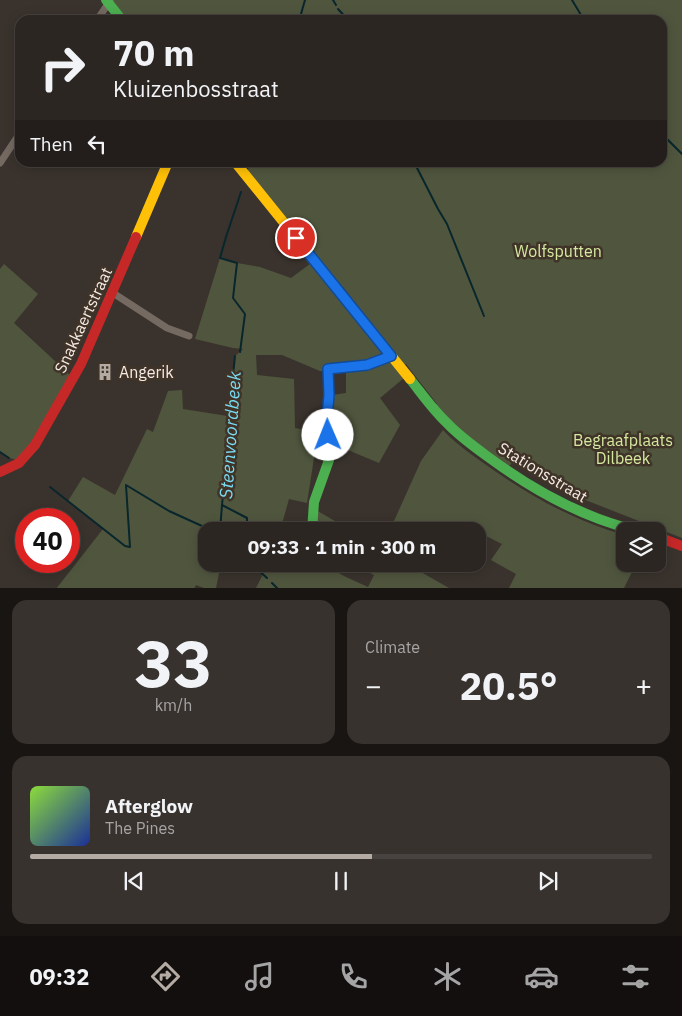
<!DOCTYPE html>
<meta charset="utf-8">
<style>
:root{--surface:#2c2622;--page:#38322f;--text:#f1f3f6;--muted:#a6a5a5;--line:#484340;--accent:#b3aba4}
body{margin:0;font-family:"IBM Plex Sans",sans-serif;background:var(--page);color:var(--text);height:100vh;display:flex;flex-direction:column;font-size:19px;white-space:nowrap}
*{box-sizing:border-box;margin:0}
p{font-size:16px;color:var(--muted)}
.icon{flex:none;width:28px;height:28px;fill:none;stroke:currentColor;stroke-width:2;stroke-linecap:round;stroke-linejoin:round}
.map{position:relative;height:588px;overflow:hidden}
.sheet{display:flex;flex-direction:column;gap:12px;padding:12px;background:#181513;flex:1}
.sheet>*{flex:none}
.hud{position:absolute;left:15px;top:15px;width:652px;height:152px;border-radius:15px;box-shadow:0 2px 12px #0003,0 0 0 1px var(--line);background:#2c2622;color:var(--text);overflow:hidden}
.tools{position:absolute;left:616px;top:522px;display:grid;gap:10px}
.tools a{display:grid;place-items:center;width:50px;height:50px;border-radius:10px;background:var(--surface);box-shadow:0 2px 12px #0003,0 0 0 1px var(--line);font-size:25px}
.speed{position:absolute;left:15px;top:508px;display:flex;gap:10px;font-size:25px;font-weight:700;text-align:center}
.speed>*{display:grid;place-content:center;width:65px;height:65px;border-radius:50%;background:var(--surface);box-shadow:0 2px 12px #0003,0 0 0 1px var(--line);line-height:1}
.speed .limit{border:8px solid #d22;background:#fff;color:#111}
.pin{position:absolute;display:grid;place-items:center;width:42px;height:42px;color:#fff;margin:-21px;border:2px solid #fff;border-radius:50%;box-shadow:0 1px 5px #0007}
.me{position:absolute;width:55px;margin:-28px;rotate:359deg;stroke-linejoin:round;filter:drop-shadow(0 0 4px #0008)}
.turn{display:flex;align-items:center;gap:18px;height:105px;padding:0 15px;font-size:22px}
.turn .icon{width:65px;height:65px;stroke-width:2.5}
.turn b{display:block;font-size:35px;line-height:42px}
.then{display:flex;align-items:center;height:48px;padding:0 15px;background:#0003;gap:10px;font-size:19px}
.big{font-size:38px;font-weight:800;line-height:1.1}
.sheet .widget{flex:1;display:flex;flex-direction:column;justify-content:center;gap:8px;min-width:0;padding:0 18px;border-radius:15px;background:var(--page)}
.sheet .dial{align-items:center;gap:0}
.dial b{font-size:65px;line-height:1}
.song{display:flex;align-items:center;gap:15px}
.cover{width:60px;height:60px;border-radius:8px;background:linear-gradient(135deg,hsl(90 70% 55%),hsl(230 70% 35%))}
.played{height:5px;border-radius:2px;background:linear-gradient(90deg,var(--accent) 55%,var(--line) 55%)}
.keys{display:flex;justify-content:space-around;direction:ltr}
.heat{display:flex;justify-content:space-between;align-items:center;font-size:28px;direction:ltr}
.sheet .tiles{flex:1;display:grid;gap:12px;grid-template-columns:1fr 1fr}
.widget:last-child{grid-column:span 2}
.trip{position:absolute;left:198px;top:522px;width:288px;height:50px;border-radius:15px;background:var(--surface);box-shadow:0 2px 12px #0003,0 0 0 1px var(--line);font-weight:800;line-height:50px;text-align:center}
.tabs{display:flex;height:80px;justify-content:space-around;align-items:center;background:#120f0e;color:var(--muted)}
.tabs .icon{width:35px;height:35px}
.tabs .current{color:var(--accent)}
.tabs b{font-size:22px;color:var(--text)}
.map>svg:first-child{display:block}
.green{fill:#50563e}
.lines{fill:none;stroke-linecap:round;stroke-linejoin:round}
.stream{stroke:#08262c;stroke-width:2}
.street{stroke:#756a61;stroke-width:7}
.fast{stroke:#4caf50;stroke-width:10}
.slow{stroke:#ffc107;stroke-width:10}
.jam{stroke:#c62828;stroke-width:10}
.route-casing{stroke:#114b97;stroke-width:12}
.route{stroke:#1a73e8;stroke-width:9}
.labels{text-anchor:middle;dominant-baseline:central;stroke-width:5;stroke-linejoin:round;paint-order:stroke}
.park-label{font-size:16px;fill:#d4e9a0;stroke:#403327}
.street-label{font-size:16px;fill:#f4ebe4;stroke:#403327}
.poi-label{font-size:16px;fill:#f4ebe4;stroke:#403327;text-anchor:start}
.water-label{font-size:18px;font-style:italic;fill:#79daf2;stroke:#403327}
</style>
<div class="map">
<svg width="682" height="589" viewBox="0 0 682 589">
<rect width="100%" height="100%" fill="#3a332d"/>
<g class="green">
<path d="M112 0H682V538L588 501 546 482 549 475 513 461 508 468 461 435 436 405 437 404 406 364 404 365 343 287H342L247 170 250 162H662V20H128Z"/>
<path d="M220 258 237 263 260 267 291 278 310 264 327 282 404 378 380 398 400 425 379 463 331 443 332 395 346 393V367L328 371H320L282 355H256L257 375 294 379 295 428 318 432 307 503 289 499 280 531H206V564H221L216 588H204L196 585 194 589H56L103 529 68 501 83 477 115 495 147 429 153 432 168 391 182 390 183 409 240 418V384L232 381 235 356 243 349 233 348 195 339Z"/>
<path d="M4 264 38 294 14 323 70 375 32 443 18 460 9 458 0 452V269Z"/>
<path d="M443 430C454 442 468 452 482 462 525 493 573 521 625 535V564H636L624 588H509L516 574 491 560 502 544 480 533 476 539V531H418L394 521 421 461Z"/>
<path d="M316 510 352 531H315Z"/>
<path d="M268 564H322L346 577 368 587 374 575 353 564H407L449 588H256Z"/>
</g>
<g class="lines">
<g class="stream">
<path d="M333 0 336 5"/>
<path d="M572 0 584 20"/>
<path d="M338 9 348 20"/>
<path d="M304 20 301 14 305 0"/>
<path d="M662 134 682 154"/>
<path d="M414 162 438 209 447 224 484 316"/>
<path d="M247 169 249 162"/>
<path d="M240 352 245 314 233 298 237 263 220 258 226 237 241 192"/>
<path d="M235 356 229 413 231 415 222 505 247 518V531"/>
<path d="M0 452 9 458"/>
<path d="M50 487 125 546 130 547 126 485 169 511 213 531"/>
<path d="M220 531 222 505"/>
<path d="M254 564 255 567 267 578"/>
<path d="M272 583 278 589"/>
</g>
<g class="street">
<path d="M97 20 110 1"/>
<path d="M0 163 20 133"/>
<path d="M113 293 167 328 189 336"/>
</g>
<g class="fast">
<path d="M106 0 122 20"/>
<path d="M410 379C422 394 433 410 447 423 460 437 476 448 491 459 536 492 584 518 638 531"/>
<path d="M312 531 314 502 329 460 327 418 329 395 328 369 367 365 391 356"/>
</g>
<g class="slow">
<path d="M235 162 410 379"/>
<path d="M136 237 168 162"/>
</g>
<g class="jam">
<path d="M0 472 19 463 35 445 81 364 136 237"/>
<path d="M658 537 682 546"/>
</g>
</g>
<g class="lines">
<g class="route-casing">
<path id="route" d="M296 238 391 356 367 365 328 369 329 395 327 418 328 435"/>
</g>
<use href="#route" class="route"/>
</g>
<defs>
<g id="building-bare" transform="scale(1.35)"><path d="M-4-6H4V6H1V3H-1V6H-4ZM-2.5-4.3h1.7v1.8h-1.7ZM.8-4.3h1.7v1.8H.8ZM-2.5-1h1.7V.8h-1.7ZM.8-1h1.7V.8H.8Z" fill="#b3aba4" stroke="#403327" stroke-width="2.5" paint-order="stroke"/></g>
</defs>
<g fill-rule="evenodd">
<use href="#building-bare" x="105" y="372"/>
</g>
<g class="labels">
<g class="park-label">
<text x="558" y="251">Wolfsputten</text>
<text x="623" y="440">Begraafplaats<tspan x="623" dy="18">Dilbeek</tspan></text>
</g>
<g class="street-label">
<text transform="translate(83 320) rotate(-65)">Snakkaertstraat</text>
<text transform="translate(543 472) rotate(31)">Stationsstraat</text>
</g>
<g class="poi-label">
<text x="119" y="372">Angerik</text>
</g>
<g class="water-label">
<text transform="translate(230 435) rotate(-86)">Steenvoordbeek</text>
</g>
</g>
</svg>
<div class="tools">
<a><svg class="icon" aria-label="layers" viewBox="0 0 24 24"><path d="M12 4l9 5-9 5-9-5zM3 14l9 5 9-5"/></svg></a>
</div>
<div class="speed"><div class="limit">40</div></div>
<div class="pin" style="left:296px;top:238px;background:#d93025"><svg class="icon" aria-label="arrive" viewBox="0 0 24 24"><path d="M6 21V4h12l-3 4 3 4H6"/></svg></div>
<svg class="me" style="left:328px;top:435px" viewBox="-20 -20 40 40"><circle r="19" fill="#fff"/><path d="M0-13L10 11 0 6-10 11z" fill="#1a73e8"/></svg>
<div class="trip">09:33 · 1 min · 300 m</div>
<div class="hud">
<div class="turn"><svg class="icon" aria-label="right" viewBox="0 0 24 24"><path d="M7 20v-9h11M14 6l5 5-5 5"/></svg><div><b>70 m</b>Kluizenbosstraat</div></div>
<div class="then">Then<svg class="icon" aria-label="left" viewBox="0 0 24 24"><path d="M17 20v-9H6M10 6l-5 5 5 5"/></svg></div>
</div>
</div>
<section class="sheet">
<div class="tiles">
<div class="widget dial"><b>33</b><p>km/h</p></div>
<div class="widget"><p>Climate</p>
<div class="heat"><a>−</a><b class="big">20.5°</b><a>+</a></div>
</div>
<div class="widget">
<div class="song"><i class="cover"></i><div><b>Afterglow</b><p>The Pines</p></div></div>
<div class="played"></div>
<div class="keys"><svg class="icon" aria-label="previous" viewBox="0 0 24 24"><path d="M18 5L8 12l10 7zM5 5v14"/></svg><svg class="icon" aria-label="pause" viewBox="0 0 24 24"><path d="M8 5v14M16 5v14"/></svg><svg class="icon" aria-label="next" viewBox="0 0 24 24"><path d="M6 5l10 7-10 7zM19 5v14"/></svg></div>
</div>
</div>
</section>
<nav class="tabs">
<b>09:32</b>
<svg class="icon current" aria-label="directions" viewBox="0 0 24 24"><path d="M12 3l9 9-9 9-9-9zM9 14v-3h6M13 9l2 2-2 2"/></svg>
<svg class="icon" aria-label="music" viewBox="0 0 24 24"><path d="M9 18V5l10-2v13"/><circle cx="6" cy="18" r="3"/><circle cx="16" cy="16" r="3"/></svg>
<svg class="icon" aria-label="phone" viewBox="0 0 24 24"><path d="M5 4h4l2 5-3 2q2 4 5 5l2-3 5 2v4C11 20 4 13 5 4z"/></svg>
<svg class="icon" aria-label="climate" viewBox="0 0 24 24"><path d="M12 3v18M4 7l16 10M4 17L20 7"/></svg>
<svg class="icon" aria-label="car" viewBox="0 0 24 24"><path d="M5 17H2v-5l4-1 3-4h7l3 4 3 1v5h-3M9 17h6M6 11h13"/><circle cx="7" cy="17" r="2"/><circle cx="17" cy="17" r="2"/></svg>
<svg class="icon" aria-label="filters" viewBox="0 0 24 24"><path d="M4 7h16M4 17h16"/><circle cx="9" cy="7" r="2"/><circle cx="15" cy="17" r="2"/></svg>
</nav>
